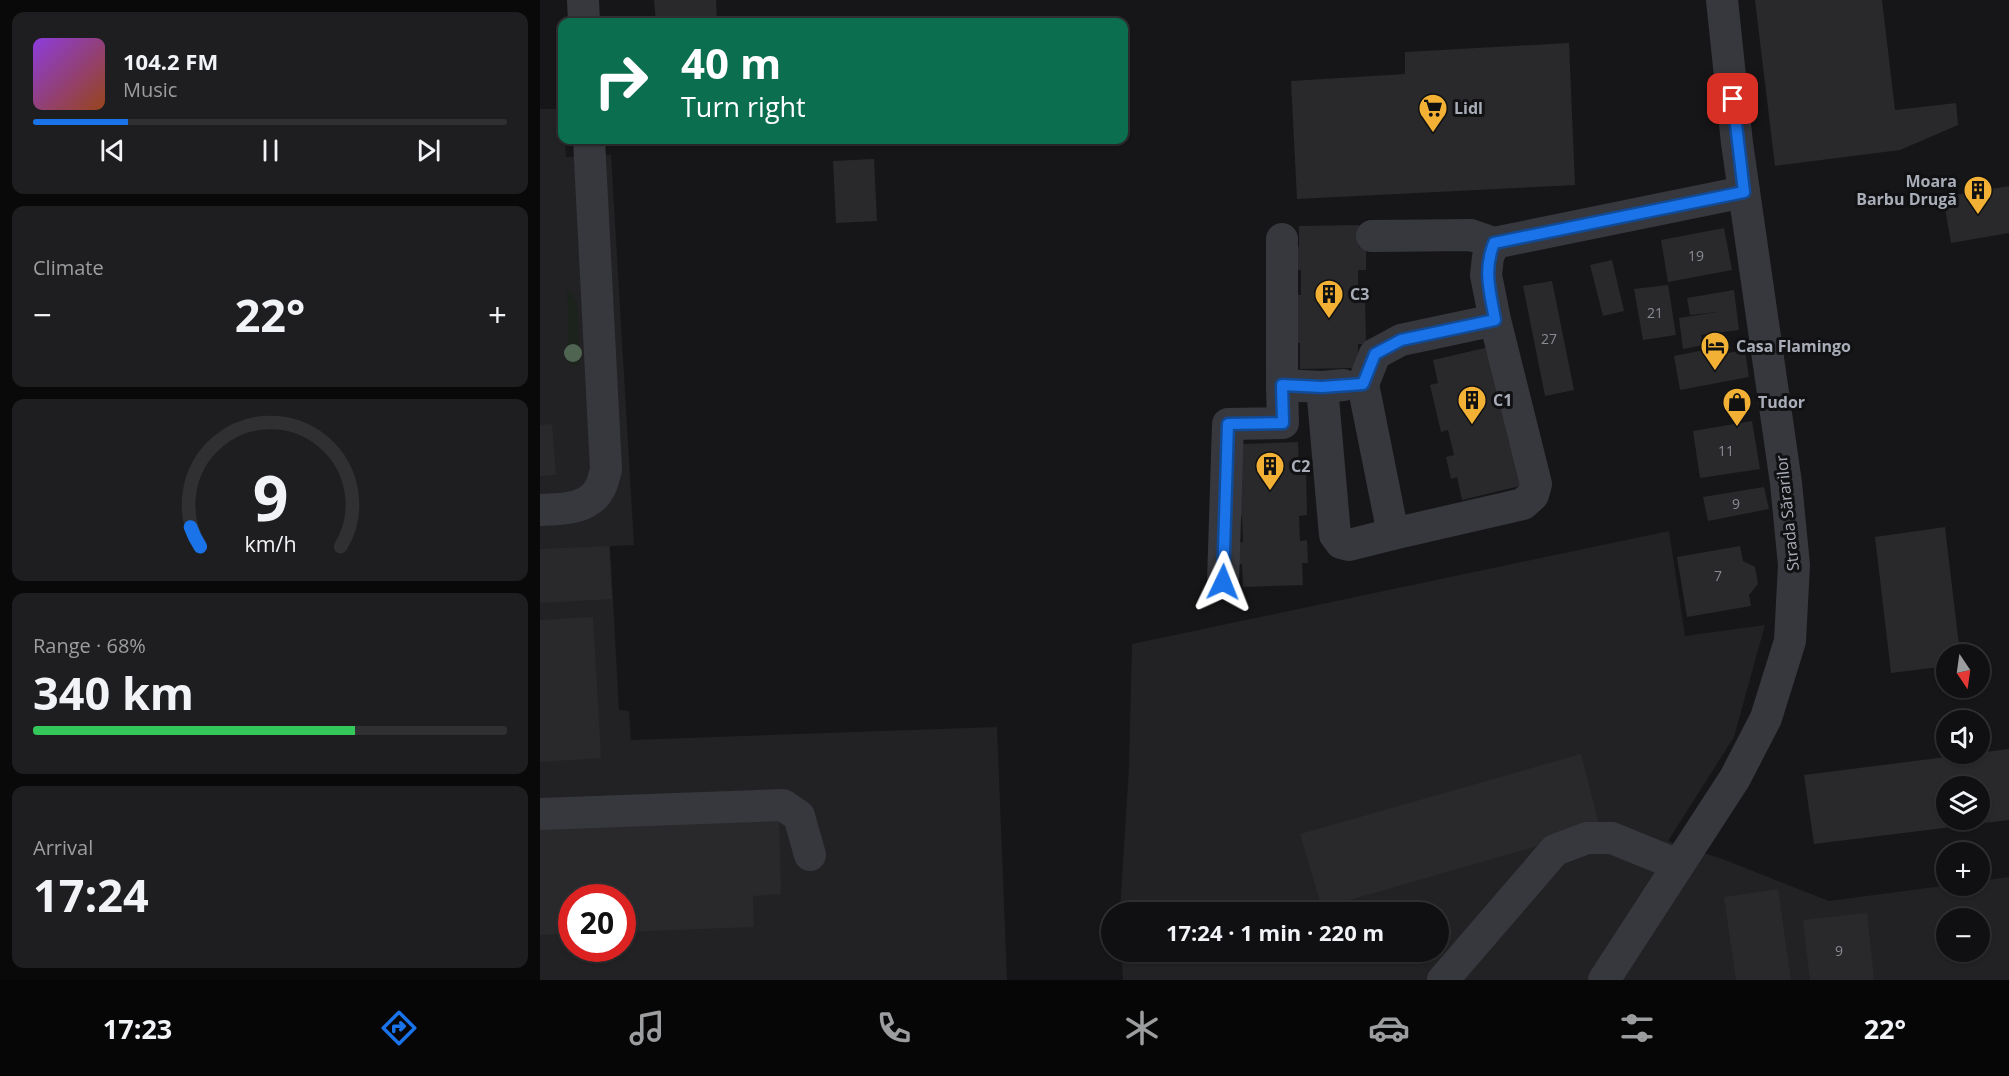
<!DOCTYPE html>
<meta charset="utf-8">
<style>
:root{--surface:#101012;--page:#1e1e20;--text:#f1f3f6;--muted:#9c9d9f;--line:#303032;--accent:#1a73e8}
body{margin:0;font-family:"Open Sans",sans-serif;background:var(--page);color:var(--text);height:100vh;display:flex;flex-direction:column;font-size:22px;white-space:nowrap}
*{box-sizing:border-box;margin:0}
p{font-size:20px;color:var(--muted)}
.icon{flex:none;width:33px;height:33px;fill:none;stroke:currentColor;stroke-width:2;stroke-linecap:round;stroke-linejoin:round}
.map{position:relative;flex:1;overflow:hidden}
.panel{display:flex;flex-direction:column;gap:12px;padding:12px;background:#09090a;width:540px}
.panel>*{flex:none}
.guide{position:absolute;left:18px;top:18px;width:570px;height:126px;border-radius:12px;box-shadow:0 2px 4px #0004,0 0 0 2px var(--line);background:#0b6e4f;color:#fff;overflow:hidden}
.needle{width:39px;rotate:167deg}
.buttons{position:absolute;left:1396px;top:644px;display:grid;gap:12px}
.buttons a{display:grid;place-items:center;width:54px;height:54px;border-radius:50%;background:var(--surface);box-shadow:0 2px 4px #0004,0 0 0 2px var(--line);font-size:30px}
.speed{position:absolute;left:18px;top:884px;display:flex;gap:12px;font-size:30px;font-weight:700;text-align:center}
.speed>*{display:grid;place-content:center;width:78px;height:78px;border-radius:50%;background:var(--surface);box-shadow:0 2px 4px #0004,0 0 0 2px var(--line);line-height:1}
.speed .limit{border:9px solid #d22;background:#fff;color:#111}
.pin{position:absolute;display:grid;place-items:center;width:51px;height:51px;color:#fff;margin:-26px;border-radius:12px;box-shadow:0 3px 9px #0006}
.me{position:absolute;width:66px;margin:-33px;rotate:2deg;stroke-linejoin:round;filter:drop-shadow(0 0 4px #0008)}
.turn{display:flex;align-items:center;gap:21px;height:126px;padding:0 24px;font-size:27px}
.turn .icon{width:78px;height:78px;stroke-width:2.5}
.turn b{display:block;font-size:42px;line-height:51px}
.big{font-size:45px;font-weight:700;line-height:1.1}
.panel .card{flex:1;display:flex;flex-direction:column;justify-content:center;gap:9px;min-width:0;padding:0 21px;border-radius:12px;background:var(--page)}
.panel .dial{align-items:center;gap:0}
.dial svg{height:156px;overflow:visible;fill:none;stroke:var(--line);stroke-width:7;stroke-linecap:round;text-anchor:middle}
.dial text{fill:var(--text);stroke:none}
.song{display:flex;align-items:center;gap:18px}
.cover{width:72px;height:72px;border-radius:9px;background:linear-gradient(135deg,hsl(270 70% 55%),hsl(20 70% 35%))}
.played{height:6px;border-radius:3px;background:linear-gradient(90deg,var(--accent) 20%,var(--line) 20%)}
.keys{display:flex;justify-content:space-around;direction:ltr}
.heat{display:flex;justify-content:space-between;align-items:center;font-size:33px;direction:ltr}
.charge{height:9px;border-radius:4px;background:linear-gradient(90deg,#34c759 68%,var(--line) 0)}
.trip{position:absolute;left:561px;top:902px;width:348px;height:60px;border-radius:30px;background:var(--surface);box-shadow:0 2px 4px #0004,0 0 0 2px var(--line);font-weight:700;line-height:60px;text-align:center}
.tabs{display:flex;height:96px;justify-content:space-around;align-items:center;background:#060607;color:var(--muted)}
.tabs .icon{width:42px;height:42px}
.tabs .selected{color:var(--accent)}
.tabs b{font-size:27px;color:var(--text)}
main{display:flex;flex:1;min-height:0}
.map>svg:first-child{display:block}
.built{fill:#222225;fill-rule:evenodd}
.green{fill:#1c231d}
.building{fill:#29292c;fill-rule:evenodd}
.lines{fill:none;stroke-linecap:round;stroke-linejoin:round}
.minor{stroke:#37383d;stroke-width:32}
.tree{fill:#506452}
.route-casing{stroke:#114b97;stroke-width:15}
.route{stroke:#1a73e8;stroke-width:10}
.labels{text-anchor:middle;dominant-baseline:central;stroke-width:6;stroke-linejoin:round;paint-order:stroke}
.number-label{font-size:14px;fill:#888b94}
.poi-label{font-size:16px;font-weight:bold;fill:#a8adb8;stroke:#111113;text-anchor:start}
.street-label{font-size:16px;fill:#a8adb8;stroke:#111113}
</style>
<main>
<section class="panel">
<div class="card">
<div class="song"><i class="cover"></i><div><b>104.2 FM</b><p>Music</p></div></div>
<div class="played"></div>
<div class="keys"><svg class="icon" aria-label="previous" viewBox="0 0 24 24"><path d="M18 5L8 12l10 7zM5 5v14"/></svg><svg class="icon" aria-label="pause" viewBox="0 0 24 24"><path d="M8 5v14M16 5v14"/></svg><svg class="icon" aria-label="next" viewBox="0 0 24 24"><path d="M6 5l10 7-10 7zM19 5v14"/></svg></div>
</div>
<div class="card"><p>Climate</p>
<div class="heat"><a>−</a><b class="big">22°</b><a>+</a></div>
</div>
<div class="card dial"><svg viewBox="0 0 100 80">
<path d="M14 69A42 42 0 1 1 86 69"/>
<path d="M14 69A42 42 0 0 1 9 59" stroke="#1a73e8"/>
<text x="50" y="56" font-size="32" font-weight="700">9</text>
<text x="50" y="72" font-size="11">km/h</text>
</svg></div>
<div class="card"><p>Range · 68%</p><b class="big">340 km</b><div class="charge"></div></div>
<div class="card"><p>Arrival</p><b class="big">17:24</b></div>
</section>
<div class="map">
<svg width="1469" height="980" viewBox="0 0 1469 980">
<rect width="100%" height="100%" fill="#161618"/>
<g class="built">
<path d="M0 109H22V140H25L26 157 71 155 94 545 70 546 79 710 89 711 91 740 457 727 467 980H0ZM32 897H82V948H32Z"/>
<path d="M1129 531 1145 636 1225 625 1194 737 1128 841 1185 860 1289 901 1410 885H1440V881L1469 877V980H583L581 951H898V912H580L589 767 592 644ZM1407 918H1440V951H1407Z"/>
</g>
<path class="green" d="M27 287 37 303 40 365H29Z"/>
<g class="building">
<path d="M114 0H176L177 22H116Z"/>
<path d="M1215 0H1342L1355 110 1416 103 1418 125 1360 150 1235 166Z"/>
<path d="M1029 43 1035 185 757 199 751 81 865 74V52Z"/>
<path d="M334 159 337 221 296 223 293 161Z"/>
<path d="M1469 186V233L1411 243 1403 197Z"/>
<path d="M819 225V247H826V270H818V295H825L826 344H818V368L760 369V343H754L753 295H761V270H754L753 247H759V226Z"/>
<path d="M1184 228 1192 270 1128 282 1121 240Z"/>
<path d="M1072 260 1084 311 1063 316 1050 265Z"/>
<path d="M1012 281 1034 390 1005 396 983 286Z"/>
<path d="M1128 285 1136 335 1103 340 1094 289Z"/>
<path d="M1194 290 1199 330 1161 335 1163 345 1143 349 1139 318 1177 312 1150 315 1147 298Z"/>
<path d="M949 347 969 443 977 441 980 486 922 500 917 477 911 479 906 457 914 455 908 430 901 432 890 385 898 383 893 360Z"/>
<path d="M1164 350 1165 357 1205 350 1209 377 1140 390 1134 356Z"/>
<path d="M1212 421 1220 469 1160 478 1153 431Z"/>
<path d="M12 424 16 475 0 476V425Z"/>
<path d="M758 442 759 468 766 467 767 515 759 516 760 541 767 540 768 563H762L763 585 703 587 702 564 696 565 695 543 703 542 702 516 695 517 700 444Z"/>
<path d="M1224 487 1229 509 1168 521 1163 497Z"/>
<path d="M1405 527 1420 654H1407V666L1351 673 1335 537Z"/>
<path d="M69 546 72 599 0 603V549Z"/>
<path d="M1200 546 1203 561 1215 567 1218 584 1209 595 1211 606 1147 617 1137 557Z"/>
<path d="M53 617 61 758 0 762V620Z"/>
<path d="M1469 749V820L1274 844 1264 775ZM1407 786H1440V819H1407Z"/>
<path d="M1041 754 1060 828 782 908 760 834Z"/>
<path d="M239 815 241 894 213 896 214 927 82 932V897H32V934L0 935V825Z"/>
<path d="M1238 889 1251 980H1196L1184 897Z"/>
<path d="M1327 913 1334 980H1270L1263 920Z"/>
</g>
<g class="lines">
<g class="minor">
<path d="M43 0 44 22"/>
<path d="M832 236 931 235 954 243 1204 192"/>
<path d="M742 239V385"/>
<path d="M954 243 948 257 946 275 955 320 996 484 993 495 983 504 853 534 823 384 835 354 861 340 955 320"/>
<path d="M803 385 782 387 795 535 801 543 809 545 853 534"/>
<path d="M0 510C21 509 49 510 60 488 63 483 64 476 66 470L49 140"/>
<path d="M683 582 688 424 743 423 742 385 782 387"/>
<path d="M0 814 243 805 259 816 270 855"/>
<path d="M903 980 1015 850 1047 838H1072L1138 865"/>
<path d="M1064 980 1195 778 1226 718 1250 641 1254 565 1246 483 1197 143 1182 0"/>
</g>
</g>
<circle class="tree" cx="33" cy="353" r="9"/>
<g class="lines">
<g class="route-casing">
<path id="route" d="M683 582 688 424 743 423 742 385 782 387 823 384 835 354 861 340 955 320C950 291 943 271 954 243L1204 192 1193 99"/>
</g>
<use href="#route" class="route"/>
</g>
<defs>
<g id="supermarket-pin" transform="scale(1.5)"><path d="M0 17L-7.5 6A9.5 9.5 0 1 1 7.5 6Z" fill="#f2b134" stroke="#111113"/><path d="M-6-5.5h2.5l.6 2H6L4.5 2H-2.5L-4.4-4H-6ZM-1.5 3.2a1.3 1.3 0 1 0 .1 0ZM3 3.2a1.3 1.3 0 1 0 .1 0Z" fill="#111"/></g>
<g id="building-pin" transform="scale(1.5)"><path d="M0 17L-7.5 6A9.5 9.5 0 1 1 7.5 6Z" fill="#f2b134" stroke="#111113"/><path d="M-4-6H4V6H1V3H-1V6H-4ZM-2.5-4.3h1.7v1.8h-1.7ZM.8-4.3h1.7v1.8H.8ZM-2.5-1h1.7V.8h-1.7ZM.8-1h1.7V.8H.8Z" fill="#111"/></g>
<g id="hotel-pin" transform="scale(1.5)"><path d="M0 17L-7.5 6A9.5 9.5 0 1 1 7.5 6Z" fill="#f2b134" stroke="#111113"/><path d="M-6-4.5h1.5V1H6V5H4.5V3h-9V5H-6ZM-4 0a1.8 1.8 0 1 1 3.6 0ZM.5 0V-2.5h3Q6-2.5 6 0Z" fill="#111"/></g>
<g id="shop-pin" transform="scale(1.5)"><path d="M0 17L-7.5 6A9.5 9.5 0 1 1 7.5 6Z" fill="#f2b134" stroke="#111113"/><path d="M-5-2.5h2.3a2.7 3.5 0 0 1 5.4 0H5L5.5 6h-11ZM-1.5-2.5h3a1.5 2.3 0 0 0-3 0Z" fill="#111"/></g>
</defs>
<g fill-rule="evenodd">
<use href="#supermarket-pin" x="893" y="108"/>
<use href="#building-pin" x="1438" y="190"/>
<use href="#building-pin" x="789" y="294"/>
<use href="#hotel-pin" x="1175" y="346"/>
<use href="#building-pin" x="932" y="400"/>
<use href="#shop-pin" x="1197" y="402"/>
<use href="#building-pin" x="730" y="466"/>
</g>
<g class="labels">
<g class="number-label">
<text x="1156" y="255">19</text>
<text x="1115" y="312">21</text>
<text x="1009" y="338">27</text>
<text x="1186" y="450">11</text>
<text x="1196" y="503">9</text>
<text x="1178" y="575">7</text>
<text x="1299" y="950">9</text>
</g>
<g class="poi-label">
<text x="914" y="108">Lidl</text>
<text x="1417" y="181" text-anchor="end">Moara<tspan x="1417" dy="18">Barbu Drugă</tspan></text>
<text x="810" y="294">C3</text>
<text x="1196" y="346">Casa Flamingo</text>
<text x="953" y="400">C1</text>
<text x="1218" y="402">Tudor</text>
<text x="751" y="466">C2</text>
</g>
<g class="street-label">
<text transform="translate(1247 513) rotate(-96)">Strada Sărarilor</text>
</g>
</g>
</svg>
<div class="buttons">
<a><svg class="needle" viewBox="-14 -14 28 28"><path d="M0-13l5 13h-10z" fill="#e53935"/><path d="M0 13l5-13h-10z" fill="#9c9d9f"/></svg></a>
<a><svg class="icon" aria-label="sound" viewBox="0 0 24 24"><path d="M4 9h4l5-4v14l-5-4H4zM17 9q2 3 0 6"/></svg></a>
<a><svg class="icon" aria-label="layers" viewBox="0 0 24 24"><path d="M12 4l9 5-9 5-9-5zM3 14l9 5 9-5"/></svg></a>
<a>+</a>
<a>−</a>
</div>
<div class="speed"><div class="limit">20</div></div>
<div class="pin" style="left:1193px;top:99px;background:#d93025"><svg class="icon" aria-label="arrive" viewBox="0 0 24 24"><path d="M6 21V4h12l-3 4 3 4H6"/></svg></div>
<svg class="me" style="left:683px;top:582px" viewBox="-20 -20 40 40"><path d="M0-17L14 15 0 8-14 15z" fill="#1a73e8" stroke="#fff" stroke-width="4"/></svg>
<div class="trip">17:24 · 1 min · 220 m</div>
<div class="guide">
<div class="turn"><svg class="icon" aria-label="right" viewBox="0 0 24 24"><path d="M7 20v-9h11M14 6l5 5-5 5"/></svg><div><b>40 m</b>Turn right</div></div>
</div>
</div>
</main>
<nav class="tabs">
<b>17:23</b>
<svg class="icon selected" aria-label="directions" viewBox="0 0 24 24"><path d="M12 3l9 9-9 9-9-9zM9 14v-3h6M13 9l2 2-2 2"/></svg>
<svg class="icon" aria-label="music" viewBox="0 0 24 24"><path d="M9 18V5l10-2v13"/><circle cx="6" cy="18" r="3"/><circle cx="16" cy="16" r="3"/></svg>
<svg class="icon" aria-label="phone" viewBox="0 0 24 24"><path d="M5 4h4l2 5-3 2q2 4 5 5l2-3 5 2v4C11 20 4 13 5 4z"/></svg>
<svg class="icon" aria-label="climate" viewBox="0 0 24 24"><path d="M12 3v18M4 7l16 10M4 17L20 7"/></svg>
<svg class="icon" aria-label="car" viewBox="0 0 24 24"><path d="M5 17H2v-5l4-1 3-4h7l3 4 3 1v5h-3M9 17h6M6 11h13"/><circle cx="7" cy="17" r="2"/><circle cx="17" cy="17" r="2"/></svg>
<svg class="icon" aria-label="filters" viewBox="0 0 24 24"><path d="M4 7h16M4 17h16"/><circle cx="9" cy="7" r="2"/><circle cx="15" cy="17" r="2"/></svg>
<b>22°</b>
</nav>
